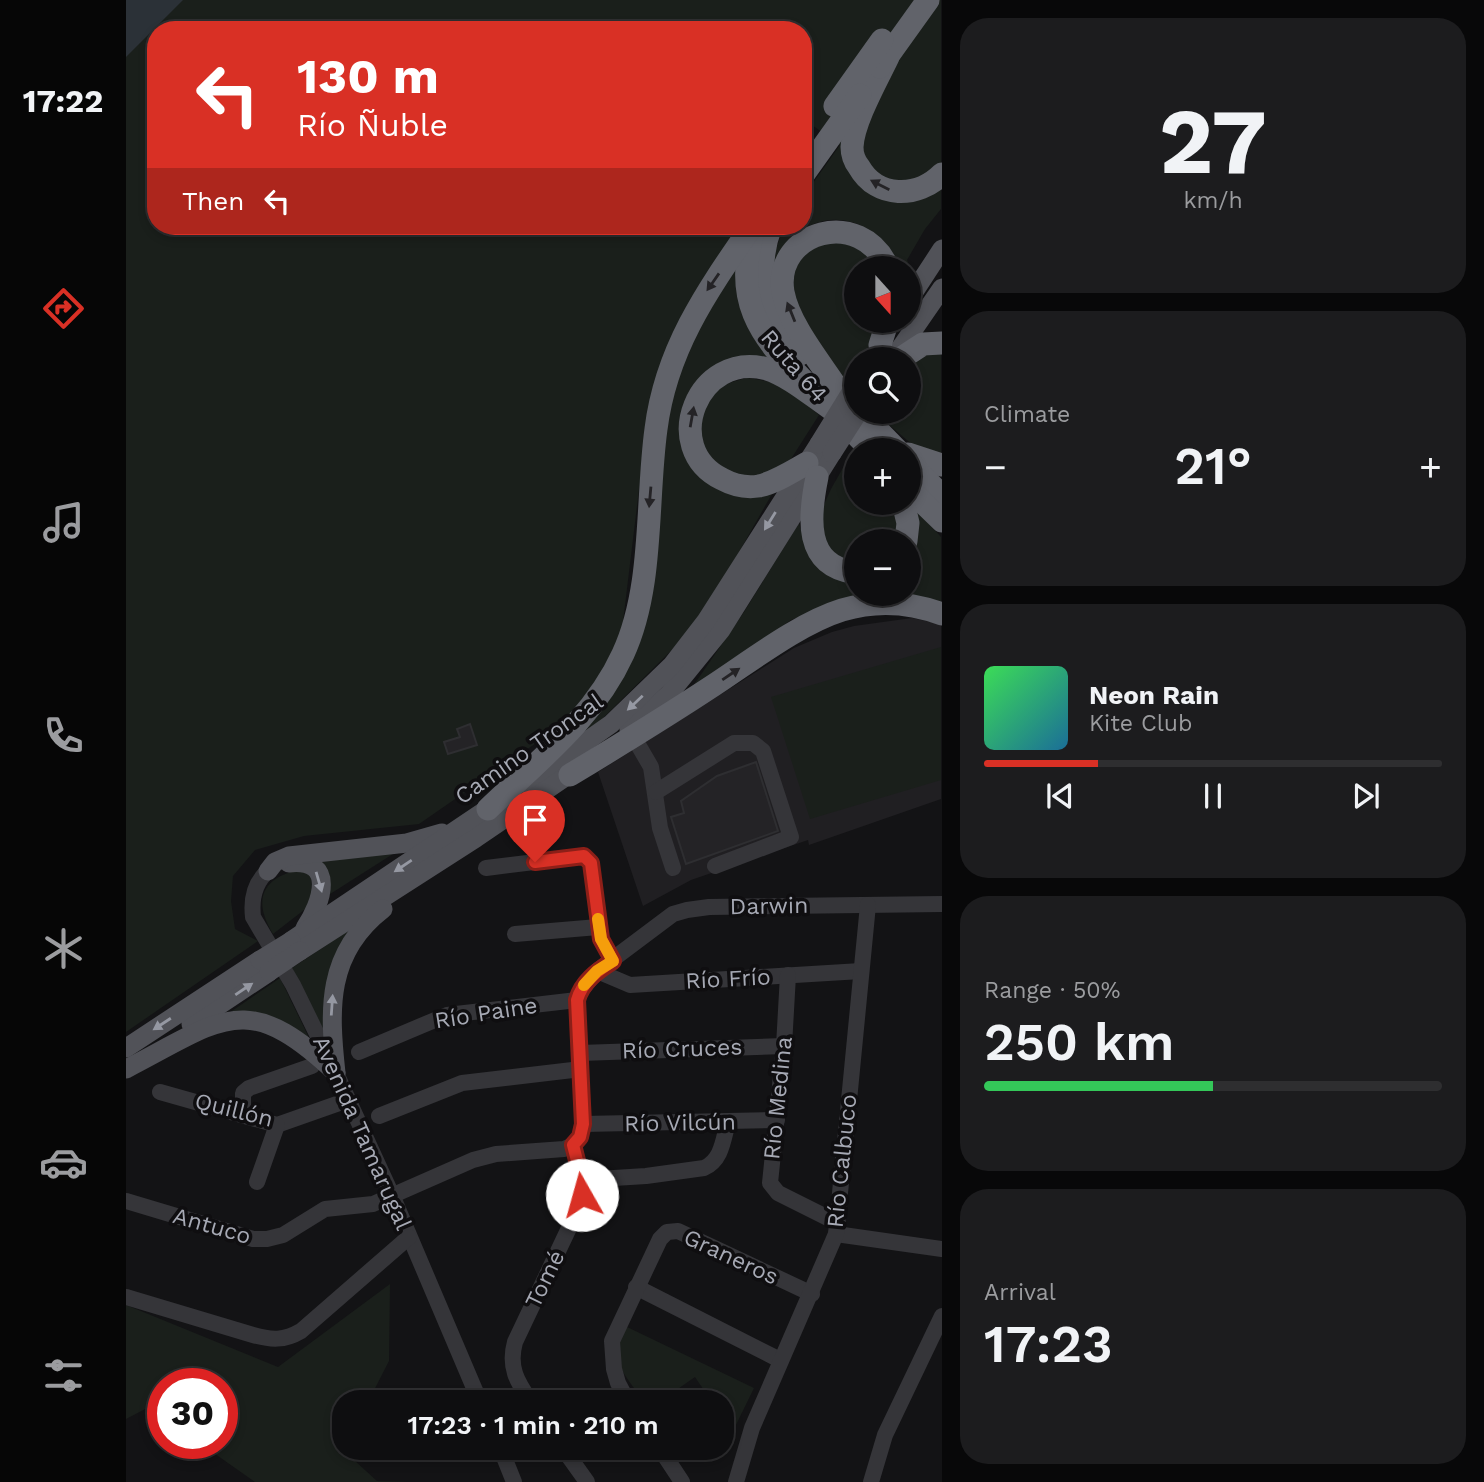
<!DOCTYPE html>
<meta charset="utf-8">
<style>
:root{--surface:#0e0e10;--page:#1c1c1e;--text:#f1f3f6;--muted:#9b9c9f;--line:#2e2e30;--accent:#d93025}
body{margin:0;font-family:"Work Sans",sans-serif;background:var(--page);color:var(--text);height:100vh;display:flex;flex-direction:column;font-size:26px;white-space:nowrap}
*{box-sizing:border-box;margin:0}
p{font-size:23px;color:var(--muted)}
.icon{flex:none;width:38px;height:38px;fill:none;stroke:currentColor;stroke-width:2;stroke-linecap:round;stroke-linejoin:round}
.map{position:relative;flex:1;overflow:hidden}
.details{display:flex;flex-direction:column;gap:18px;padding:18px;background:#080809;width:542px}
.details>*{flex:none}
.top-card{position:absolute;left:21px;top:21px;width:665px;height:214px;border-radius:28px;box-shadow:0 4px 10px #0003,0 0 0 2px var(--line);background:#d93025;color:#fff;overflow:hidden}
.needle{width:46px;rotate:159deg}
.buttons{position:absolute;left:718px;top:256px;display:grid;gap:14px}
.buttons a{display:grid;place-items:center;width:77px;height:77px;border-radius:50%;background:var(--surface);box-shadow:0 4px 10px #0003,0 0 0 2px var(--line);font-size:35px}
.speed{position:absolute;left:21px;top:1368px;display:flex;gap:14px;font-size:35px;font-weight:700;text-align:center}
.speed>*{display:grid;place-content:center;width:91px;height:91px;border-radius:50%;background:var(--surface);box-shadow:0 4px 10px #0003,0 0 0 2px var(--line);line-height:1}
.speed .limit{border:10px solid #d22;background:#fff;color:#111}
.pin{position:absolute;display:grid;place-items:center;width:60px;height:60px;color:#fff;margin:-72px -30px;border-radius:50% 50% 50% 0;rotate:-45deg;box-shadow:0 0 7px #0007}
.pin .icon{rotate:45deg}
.me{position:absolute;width:77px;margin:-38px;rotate:353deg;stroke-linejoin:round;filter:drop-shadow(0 0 5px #0008)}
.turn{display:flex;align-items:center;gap:24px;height:147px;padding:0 35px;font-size:32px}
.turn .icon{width:91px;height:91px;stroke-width:2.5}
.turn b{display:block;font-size:49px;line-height:60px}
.then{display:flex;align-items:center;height:66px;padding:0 35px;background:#0003;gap:14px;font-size:26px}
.big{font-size:52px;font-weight:600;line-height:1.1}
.details .tile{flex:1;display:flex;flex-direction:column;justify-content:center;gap:10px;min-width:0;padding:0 24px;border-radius:28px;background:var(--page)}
.details .dial{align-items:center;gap:0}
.dial b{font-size:91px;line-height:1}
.song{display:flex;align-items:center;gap:21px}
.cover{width:84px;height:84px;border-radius:10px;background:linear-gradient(135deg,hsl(130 70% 55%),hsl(200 70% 35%))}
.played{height:7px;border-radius:4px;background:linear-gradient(90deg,var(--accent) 25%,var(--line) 25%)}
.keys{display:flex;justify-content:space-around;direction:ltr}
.heat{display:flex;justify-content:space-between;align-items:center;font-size:38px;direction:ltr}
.charge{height:10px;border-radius:5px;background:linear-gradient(90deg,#34c759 50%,var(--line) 0)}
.trip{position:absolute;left:206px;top:1390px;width:402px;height:70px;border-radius:28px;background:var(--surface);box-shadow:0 4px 10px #0003,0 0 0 2px var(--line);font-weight:600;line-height:70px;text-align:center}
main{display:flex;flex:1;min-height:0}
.menu{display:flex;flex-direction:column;width:126px;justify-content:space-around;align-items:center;background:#060606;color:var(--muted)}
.menu .icon{width:49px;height:49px}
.menu .on{color:var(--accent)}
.menu b{font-size:32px;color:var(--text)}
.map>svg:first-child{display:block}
.built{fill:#201f22}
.green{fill:#1a1f1b}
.water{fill:#2b3137}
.building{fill:#242326;stroke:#2e2e31;stroke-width:2}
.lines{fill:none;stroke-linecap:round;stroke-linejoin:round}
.minor{stroke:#353539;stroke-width:16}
.major{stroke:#515258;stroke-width:19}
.highway{stroke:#61636a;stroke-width:23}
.major-bridge{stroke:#515258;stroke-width:19}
.oneway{fill:#242326}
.oneway2{fill:#9598a2}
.route-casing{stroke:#8d1f18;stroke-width:18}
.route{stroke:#d93025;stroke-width:12}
.slow{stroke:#f59e0b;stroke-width:12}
.labels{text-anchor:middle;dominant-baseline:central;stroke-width:7;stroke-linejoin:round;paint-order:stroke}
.street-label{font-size:23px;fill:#a6a9b4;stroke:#0f0e10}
</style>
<main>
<nav class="menu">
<b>17:22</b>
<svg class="icon on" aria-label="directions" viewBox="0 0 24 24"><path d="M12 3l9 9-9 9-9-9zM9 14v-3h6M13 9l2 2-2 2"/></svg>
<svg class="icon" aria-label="music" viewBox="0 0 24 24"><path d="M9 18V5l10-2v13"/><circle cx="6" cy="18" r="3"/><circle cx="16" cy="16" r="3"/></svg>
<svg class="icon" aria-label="phone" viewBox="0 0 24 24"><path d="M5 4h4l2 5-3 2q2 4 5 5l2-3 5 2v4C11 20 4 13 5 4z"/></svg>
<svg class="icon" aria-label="climate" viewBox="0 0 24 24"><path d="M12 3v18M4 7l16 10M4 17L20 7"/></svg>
<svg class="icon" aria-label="car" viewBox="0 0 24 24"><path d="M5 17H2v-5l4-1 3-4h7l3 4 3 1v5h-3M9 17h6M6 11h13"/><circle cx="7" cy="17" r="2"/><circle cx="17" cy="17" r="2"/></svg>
<svg class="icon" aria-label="filters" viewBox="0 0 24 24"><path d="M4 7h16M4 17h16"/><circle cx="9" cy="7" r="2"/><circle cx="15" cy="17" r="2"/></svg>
</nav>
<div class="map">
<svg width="816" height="1482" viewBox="0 0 816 1482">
<rect width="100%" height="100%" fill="#131315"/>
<path class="built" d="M786 618 815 624V799L683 845 682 840 565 880 517 906 472 772 668 648 706 632 728 626Z"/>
<g class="green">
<path d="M0 0H815V166L806 177 735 185 815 184V209L799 229 781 260 786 272 782 279V268H774C754 218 696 201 659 245L660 320 647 258 658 226H677V197L714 145 679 120 677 123V30H30V226H612L555 317 523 407 496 630 482 664 439 723 293 824 178 836 129 850 107 876 105 901 109 929 132 941 0 1032Z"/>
<path d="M707 240 728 243 754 268H730V320H757L755 328 734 359H730V364L716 385 674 327 665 268 689 246Z"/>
<path d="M612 255 651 365 569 389 579 476 651 485 583 605 557 639 472 723 437 750 500 667 538 424 557 353Z"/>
<path d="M815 351V458L794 451 749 413 751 411H782V365L788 357Z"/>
<path d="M621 378C658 382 666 392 693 415L665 459 643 473 620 479 581 463 570 418C586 392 590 385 621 378Z"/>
<path d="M726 452 730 455V502H767L771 510 773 541H730V566L701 549 692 518 705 489Z"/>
<path d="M790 510 815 537V604L781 593 782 560 792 535Z"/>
<path d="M673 523C680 552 698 581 730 582V593H764L707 604 665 620 565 689 618 612Z"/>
<path d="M815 647V780L684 819 645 697Z"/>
<path d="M270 852 201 896 186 861Z"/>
<path d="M175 869 185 875 187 903 147 934C126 899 136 878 175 869Z"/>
<path d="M237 921 199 1034 166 968Z"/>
<path d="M154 978 186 1044 100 1015Z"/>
<path d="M264 1284 263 1361 242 1402H219L217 1450 251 1481 284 1482H129L75 1444H96V1384H37V1415L25 1406 0 1419V1305L152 1367Z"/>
<path d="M499 1326 628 1388 607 1431 597 1417V1402H586L569 1377 533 1402H518C498 1372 481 1362 499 1326Z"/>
</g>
<path class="water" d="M0 0H57L0 57Z"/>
<g class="building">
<path d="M344 724 351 745 322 754 318 742 334 737 331 729Z"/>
<path d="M630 762 652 831 560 864 545 817 558 813 555 801 591 776Z"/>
</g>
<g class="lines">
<g class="minor">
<path d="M507 736 525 767 534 828 547 868"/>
<path d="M530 792 608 743H627L637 751 665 837 589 866"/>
<path d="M360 868 458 856 465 863 475 939 487 961"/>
<path d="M142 871C128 883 125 899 127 917L167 985 210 1073 266 1195 354 1402"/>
<path d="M389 934 472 927"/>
<path d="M471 971 504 985 735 971"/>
<path d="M662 975 658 1046 644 1183 652 1193 712 1223"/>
<path d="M233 1052 321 1015 451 1000"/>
<path d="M454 1053 658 1046"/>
<path d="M34 1092 151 1125 222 1100"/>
<path d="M117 1115V1093L123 1088 186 1066"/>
<path d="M253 1116 336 1083 455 1069"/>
<path d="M457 1124 651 1120"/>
<path d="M456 1180 520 1176 578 1168C596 1160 597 1140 602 1122"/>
<path d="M131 1182 151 1125"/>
<path d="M0 1201 127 1239H141L157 1235 199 1209 247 1204 347 1160 370 1154 438 1149 447 1145"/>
<path d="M710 1234 816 1249"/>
<path d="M510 1287 654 1360"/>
<path d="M0 1297 127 1335C145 1340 158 1341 175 1331L283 1237"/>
<path d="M405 1402C391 1382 382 1367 389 1342L452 1209 456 1195V1180L447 1145 454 1137 457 1124 451 1000 454 992 471 971 547 914 561 910 583 907 816 904"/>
<path d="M502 1402 492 1383 488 1369 486 1341 534 1239 541 1232 552 1231 686 1294"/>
<path d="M374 1447 388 1482"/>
<path d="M436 1447 461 1482"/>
<path d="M533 1447 556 1482"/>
<path d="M610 1482 626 1428 710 1234 742 905"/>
<path d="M745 1482 759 1435 816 1316"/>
</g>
<g class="major">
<path d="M782 301 816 249"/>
<path d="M767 359 816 288"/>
<path d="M503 730 543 694 595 630 706 453"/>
<path d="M400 784 485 724 546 665 580 621 693 444"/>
<path d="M163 863C211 858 196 903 179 928"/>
<path d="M142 871 149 862 163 856 281 843 316 833"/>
<path d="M165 941 375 800"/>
<path d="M174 951 350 838 454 767"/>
<path d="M65 1024 143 972"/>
<path d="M0 1048 134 960"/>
<path d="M0 1069C97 1019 120 988 210 1073"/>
<path d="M210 1073C203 1009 200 953 257 909"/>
</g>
<g class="highway">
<path d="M762 57C751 80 727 122 726 147 726 154 729 162 733 167 751 199 792 198 816 174"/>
<path d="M754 67 802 0"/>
<path d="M709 106 756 40"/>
<path d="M677 175 734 95"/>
<path d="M645 226C627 272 640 320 673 355"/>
<path d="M627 233C608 299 632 334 677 380"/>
<path d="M754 345 762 320"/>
<path d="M774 359 797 344 816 343"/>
<path d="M713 391C695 363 663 325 657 292 647 231 735 206 762 268"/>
<path d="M733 411 771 450"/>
<path d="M708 412 745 450"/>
<path d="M782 454 816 465"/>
<path d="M782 461 816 496"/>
<path d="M681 463C665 472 650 482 633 486 620 488 607 485 596 479 533 448 572 350 641 369 663 376 685 395 704 408"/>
<path d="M691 477C683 516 677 566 730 573"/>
<path d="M782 488 816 521"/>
<path d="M777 502 782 523 780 541"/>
<path d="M444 775C492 746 541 716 588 685 626 660 674 623 716 610 749 600 784 602 816 614"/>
<path d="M362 809C412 761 468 718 497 654 528 587 520 502 530 429 540 349 581 291 626 226"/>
</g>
<g class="major-bridge">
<path d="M693 444 727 389"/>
<path d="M706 453 733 411"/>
<path d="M134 960 165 941"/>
<path d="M143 972 174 951"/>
</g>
</g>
<defs><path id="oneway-solid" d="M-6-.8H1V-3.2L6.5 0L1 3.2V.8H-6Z" transform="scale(1.75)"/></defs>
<g class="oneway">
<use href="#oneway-solid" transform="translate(754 185) rotate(-153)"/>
<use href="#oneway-solid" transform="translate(587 282) rotate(125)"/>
<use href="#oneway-solid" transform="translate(665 312) rotate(-112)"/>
<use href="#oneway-solid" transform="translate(566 417) rotate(-80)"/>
<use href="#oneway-solid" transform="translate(524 497) rotate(95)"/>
<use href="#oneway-solid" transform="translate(605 674) rotate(-34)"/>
</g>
<g class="oneway2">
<use href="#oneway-solid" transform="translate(644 521) rotate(122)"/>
<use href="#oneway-solid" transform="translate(509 703) rotate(137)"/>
<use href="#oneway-solid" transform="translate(277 866) rotate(146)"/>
<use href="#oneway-solid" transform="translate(193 882) rotate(74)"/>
<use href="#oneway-solid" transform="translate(118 989) rotate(-34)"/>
<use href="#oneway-solid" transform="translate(206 1005) rotate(-86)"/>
<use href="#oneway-solid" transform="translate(36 1024) rotate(147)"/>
</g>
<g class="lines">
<g class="route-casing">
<path id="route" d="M409 862 458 856 465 863 475 939 487 961C471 971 456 982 451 1000L457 1124 454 1137 447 1145 456 1180V1195"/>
</g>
<use href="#route" class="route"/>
<path class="slow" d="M458 985 471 971 487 961 475 939 472 919"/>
</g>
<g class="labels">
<g class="street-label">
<text transform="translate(668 366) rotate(49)">Ruta 64</text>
<text transform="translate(403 749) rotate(-35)">Camino Troncal</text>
<text transform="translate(643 906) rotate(-1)">Darwin</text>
<text transform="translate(602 979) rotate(-3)">Río Frío</text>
<text transform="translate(360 1013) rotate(-9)">Río Paine</text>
<text transform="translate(556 1049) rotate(-2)">Río Cruces</text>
<text transform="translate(652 1098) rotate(-84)">Río Medina</text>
<text transform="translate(108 1110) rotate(14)">Quillón</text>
<text transform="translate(554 1123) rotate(-1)">Río Vilcún</text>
<text transform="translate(236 1133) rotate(66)">Avenida Tamarugal</text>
<text transform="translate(716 1161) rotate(-84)">Río Calbuco</text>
<text transform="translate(86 1226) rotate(16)">Antuco</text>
<text transform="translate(605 1257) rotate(25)">Graneros</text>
<text transform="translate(419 1279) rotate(-64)">Tomé</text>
</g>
</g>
</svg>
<div class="buttons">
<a><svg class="needle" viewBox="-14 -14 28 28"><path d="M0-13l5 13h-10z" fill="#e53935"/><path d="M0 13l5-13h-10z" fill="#9b9c9f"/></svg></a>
<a><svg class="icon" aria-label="search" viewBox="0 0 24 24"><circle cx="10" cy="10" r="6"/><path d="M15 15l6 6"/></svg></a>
<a>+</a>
<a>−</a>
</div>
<div class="speed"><div class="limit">30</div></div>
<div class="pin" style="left:409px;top:862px;background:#d93025"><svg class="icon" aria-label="arrive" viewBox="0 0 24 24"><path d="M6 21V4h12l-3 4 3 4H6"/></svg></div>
<svg class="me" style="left:456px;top:1195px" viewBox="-20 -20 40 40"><circle r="19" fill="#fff"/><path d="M0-13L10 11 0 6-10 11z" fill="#d93025"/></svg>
<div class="trip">17:23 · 1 min · 210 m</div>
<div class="top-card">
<div class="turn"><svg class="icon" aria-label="left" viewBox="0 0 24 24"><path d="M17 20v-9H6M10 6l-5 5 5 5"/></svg><div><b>130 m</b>Río Ñuble</div></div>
<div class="then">Then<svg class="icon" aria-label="left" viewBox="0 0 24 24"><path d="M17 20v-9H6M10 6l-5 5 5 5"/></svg></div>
</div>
</div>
<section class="details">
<div class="tile dial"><b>27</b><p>km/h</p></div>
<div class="tile"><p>Climate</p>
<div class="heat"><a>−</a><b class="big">21°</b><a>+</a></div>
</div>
<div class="tile">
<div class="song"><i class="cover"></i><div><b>Neon Rain</b><p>Kite Club</p></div></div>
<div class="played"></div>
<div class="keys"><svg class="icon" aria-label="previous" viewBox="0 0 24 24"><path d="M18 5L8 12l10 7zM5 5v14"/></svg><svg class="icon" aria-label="pause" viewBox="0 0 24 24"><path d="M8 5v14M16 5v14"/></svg><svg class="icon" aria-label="next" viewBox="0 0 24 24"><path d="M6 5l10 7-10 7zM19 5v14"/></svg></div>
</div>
<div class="tile"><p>Range · 50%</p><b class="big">250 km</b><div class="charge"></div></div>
<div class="tile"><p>Arrival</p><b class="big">17:23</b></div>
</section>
</main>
